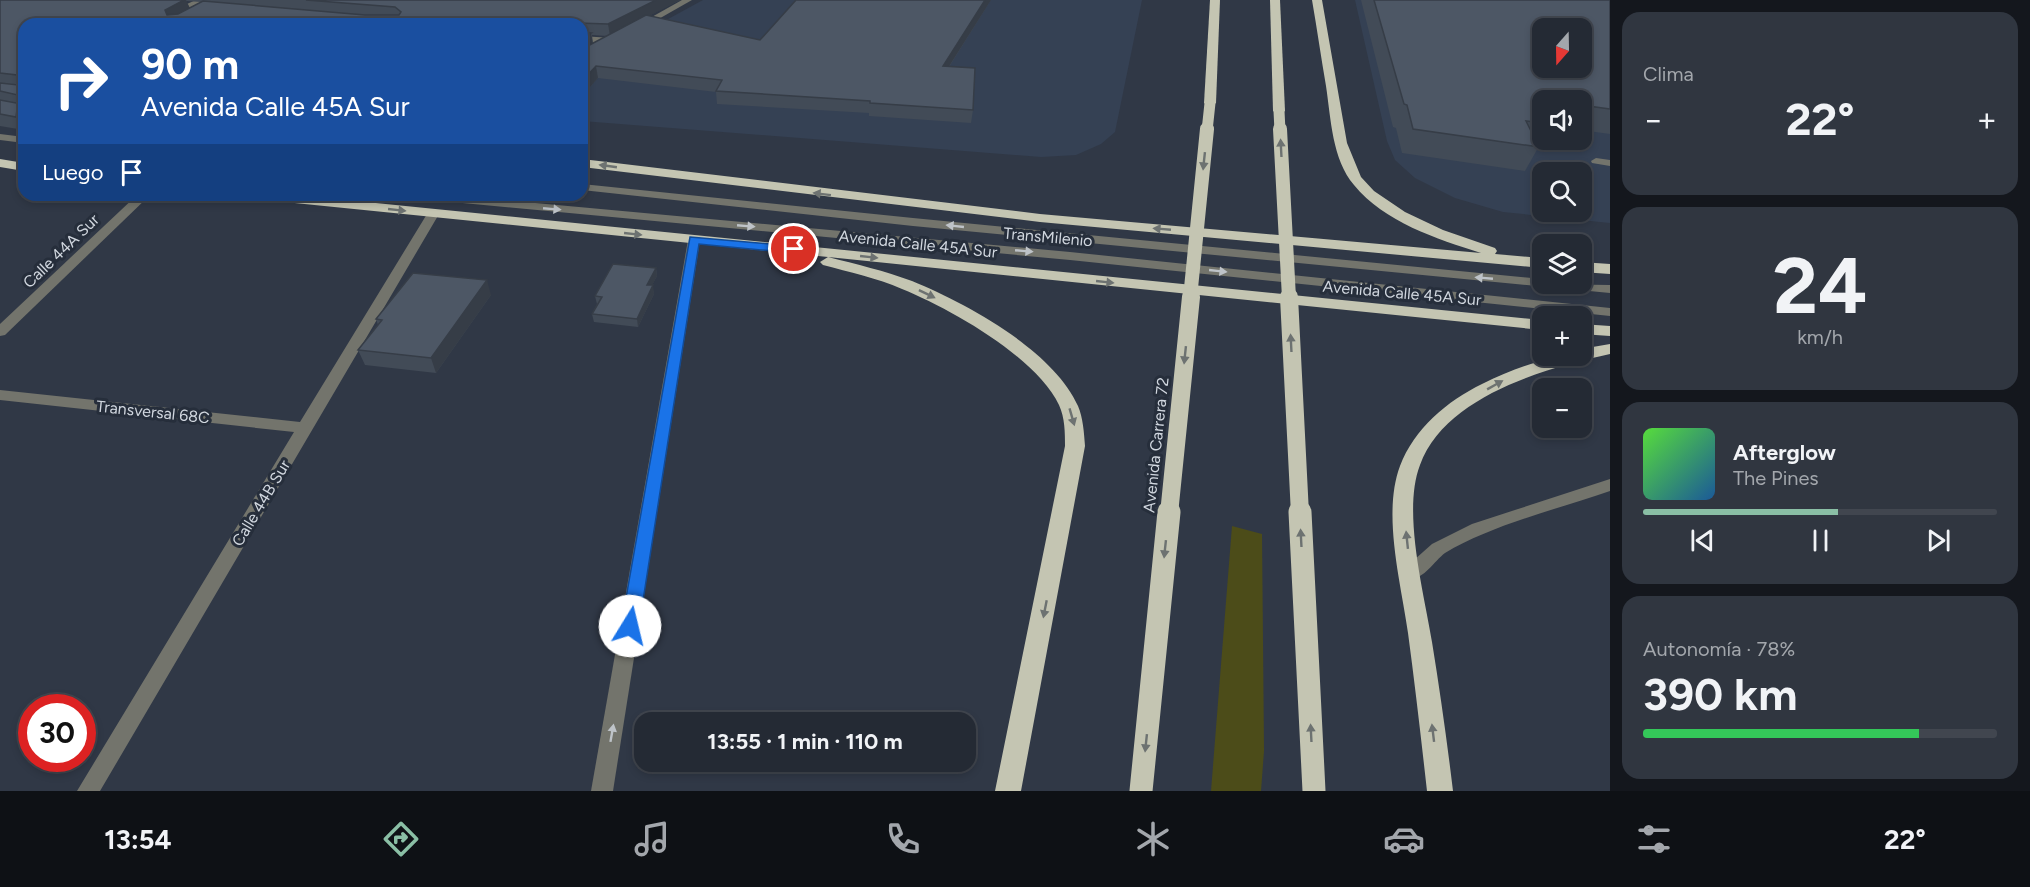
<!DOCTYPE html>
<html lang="es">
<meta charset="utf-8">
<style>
:root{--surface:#242a34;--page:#303640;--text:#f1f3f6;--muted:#a3a7ac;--line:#41464f;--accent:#8abfa5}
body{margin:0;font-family:Figtree,sans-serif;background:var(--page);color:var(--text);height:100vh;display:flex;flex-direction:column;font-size:22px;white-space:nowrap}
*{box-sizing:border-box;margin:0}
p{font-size:20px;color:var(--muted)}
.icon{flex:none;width:33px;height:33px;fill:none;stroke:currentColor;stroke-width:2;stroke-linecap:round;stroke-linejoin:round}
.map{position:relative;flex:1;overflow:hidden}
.details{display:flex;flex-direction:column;gap:12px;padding:12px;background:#14171d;width:420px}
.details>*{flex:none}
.banner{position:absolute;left:18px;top:18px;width:570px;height:183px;border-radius:18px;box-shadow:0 3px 9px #0003,0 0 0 2px var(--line);background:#1a4fa0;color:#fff;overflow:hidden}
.needle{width:39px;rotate:200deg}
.tools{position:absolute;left:1532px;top:18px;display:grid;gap:12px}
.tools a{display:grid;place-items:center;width:60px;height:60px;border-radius:12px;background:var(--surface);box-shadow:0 3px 9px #0003,0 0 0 2px var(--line);font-size:30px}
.speed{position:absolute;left:18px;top:694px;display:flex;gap:12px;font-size:30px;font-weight:700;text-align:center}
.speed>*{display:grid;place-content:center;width:78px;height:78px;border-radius:50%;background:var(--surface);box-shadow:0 3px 9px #0003,0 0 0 2px var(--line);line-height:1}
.speed .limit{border:9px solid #d22;background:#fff;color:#111}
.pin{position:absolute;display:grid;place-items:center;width:51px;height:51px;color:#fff;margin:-26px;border:3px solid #fff;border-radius:50%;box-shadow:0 2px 6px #0007}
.me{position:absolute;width:66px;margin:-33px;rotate:9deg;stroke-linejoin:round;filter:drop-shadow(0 0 4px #0008)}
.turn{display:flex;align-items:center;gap:21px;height:126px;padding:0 24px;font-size:27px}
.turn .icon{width:78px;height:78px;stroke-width:2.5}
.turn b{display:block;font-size:42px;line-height:51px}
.then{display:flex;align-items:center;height:57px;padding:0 24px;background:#0003;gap:12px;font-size:22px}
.big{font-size:45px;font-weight:700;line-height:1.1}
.details .card{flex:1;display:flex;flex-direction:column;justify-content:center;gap:9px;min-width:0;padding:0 21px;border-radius:18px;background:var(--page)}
.details .dial{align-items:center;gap:0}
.dial b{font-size:78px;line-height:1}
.song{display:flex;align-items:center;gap:18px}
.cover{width:72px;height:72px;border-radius:9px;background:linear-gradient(135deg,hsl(110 70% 55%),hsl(210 70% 35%))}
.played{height:6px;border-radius:3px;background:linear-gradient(90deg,var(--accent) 55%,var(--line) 55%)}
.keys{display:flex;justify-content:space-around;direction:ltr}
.heat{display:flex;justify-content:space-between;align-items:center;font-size:33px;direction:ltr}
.charge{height:9px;border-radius:4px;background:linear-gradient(90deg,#34c759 78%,var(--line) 0)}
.trip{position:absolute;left:634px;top:712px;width:342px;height:60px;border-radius:18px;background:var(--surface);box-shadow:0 3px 9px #0003,0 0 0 2px var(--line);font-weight:700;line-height:60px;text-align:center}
.dock{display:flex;height:96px;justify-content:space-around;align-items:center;background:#0e1115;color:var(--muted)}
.dock .icon{width:42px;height:42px}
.dock .active{color:var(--accent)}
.dock b{font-size:27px;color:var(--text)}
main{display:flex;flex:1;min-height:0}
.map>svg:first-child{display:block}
.built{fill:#354154;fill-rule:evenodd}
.green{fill:#4c4c19}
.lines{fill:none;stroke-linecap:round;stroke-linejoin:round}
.minor{fill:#73746c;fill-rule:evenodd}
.highway{fill:#c4c5b2;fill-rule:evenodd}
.highway-bridge-far3{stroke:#c4c5b2;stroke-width:11}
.highway-bridge-far2{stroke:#c4c5b2;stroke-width:14}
.highway-bridge-far1{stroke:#c4c5b2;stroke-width:18}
.highway-bridge{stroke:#c4c5b2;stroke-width:23}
.wall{fill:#424b57;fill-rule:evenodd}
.shaded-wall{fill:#363d47}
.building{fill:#4d5765;stroke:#363d47;stroke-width:1.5;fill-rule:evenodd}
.oneway{fill:#6d7271}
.oneway2{fill:#bec3c8}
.route{fill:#1a73e8;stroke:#114b97;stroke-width:1.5}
.labels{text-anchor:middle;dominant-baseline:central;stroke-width:6;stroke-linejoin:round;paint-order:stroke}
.street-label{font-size:16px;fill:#d1d7df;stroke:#262e3b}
</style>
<main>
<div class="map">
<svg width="1610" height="791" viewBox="0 0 1610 791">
<rect width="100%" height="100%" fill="#303846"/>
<g class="built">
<path d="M703 0H1142L1115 132 1101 144 1076 155 1041 157 582 121V66Z"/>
<path d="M1355 0H1610V223L1503 212 1455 198 1415 178 1395 160 1387 141ZM1542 28H1581V68H1542ZM1542 100H1581V140H1542ZM1542 172H1581V212H1542Z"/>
</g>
<path class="green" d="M1232 526 1262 534 1264 751 1261 791H1211Z"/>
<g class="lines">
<g class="minor">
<path d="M196 0H207L187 9 180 7Z"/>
<path d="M682 0H692L641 29 634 27Z"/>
<path d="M582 36 611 38 615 41 611 44 582 42Z"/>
<path d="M0 134 24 137V143L0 140Z"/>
<path d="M1596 158 1610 160V166L1592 163 1591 161Z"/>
<path d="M582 184 913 218 1542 279V284L1610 285V293L913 226 582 190Z"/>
<path d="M137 195H150L5 335 0 336V324Z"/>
<path d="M404 195H447L1070 252 1610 308V316L1070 260 410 198Z"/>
<path d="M433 210 439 214 100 791H77L294 432 0 400V390L300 422 427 214Z"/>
<path d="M694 236 700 240 613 791H591L688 240Z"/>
<path d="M1610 479V491C1558 509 1491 525 1445 553 1433 562 1421 584 1405 578L1402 573 1405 568 1432 544 1472 524Z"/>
</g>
<g class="highway">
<path d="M1210 0H1220L1216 103 1210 107 1204 103Z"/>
<path d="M1270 0H1280L1285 111 1279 115 1273 111Z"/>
<path d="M1312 0H1322L1347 143 1361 177 1374 191 1405 212 1443 230 1495 248 1497 251 1495 254 1542 258V268L1040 222 582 167V159L1040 214 1481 253C1437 239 1384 222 1354 185 1332 159 1331 119 1326 86 1321 57 1317 29 1312 0Z"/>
<path d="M0 159 24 163V171L0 167Z"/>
<path d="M248 195H296L1542 320V330L828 257C856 264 885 271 912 281 966 303 1053 350 1078 406 1083 418 1084 432 1085 446L1021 791H995L1065 446C1065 433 1065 418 1059 405 1036 357 951 309 902 289 877 278 849 272 823 265L820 262 828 257 255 199Z"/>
<path d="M1581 262 1610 264V274L1581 272Z"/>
<path d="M1581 324 1610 326V336L1581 334Z"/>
<path d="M1610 344V354C1546 368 1445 396 1420 465 1402 511 1424 593 1432 642 1440 691 1447 741 1453 791H1427C1421 738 1415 685 1408 633 1401 583 1382 514 1400 466 1414 429 1447 401 1482 384 1513 369 1545 356 1581 356V349Z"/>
</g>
<g class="highway-bridge-far3">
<path d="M1279 111 1280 131"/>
<path d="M1207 131 1210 103"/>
</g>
<g class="highway-bridge-far2">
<path d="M1280 129 1289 298"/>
<path d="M1190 298 1207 129"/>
</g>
<g class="highway-bridge-far1">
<path d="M1289 297 1300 514"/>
<path d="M1169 514 1191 297"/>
</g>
<g class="highway-bridge">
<path d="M1300 512 1314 791"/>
<path d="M1141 791 1169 512"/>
</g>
</g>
<g class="wall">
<path d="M0 0H680L648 16 760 40 991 0 949 67 973 110 971 123 869 116V113L717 104 716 92 598 78 582 96V24H24V130L0 126ZM186 1 201 2 190 8ZM592 35 607 36 593 43Z"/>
<path d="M1361 0H1610V134L1581 130V100H1542V140H1546L1541 148H1538L1525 171 1402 153 1396 128 1393 127Z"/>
<path d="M656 268 657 276 652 285 654 294 638 327 594 322 592 314 597 304 595 296Z"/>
<path d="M491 295 436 373 365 365 358 350 378 325 376 319Z"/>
</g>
<g class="shaded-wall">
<path d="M184 0H186L191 11 171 22 167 15 165 10Z"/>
<path d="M656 0H680L610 36 608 24Z"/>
<path d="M985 0H991L941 79 943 66Z"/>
<path d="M591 33 593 45 582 50V37Z"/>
<path d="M24 57V129L16 117Z"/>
<path d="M596 66 598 78 582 96V81Z"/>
<path d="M656 268 657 276 648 293 647 285Z"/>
<path d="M487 280 491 295 436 373 431 358Z"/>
<path d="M653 285 654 294 638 327 637 319Z"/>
</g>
<g class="building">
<path d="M0 0H184L165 10 167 15 178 14 203 1 365 15H399L401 12 395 7 306 0H656L608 24 578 23V24H24V57L16 117 0 114V100L16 103 18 101V95L0 91V83L18 85 17 75 0 73Z"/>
<path d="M796 0H985L943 66 975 68 973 110 870 103V101L716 91 722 80 596 66 582 81V49L646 15 760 40Z"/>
<path d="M1374 0H1610V109L1581 105V100H1542V123L1526 121 1539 147 1413 129 1407 105 1404 104ZM1542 28H1581V68H1542Z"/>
<path d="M582 32 591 33 582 37Z"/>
<path d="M613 264 656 268 647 285H653L637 319 592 314 602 297 595 296Z"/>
<path d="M413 273 487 280 431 358 358 350 382 320 376 319Z"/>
</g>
<defs><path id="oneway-solid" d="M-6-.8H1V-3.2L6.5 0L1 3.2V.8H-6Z" transform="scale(1.5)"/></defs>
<g class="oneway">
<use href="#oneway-solid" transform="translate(1281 148) rotate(-93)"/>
<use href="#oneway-solid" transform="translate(1204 161) rotate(96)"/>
<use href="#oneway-solid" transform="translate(608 166) rotate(-172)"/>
<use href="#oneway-solid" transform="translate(822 194) rotate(-173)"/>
<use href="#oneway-solid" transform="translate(397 210) rotate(6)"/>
<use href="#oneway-solid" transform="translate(1162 229) rotate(-175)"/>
<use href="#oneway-solid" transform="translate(633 234) rotate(6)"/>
<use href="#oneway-solid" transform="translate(869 257) rotate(6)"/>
<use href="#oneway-solid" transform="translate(1105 282) rotate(6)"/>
<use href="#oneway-solid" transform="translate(927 294) rotate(26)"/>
<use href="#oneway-solid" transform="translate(1291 343) rotate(-93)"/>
<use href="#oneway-solid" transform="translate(1185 355) rotate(96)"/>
<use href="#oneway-solid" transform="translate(1495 385) rotate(-29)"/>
<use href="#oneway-solid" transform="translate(1072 417) rotate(74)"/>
<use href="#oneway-solid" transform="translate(1301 538) rotate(-93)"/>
<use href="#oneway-solid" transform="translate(1407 540) rotate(-96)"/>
<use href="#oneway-solid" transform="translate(1165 549) rotate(96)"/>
<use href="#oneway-solid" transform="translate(1045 609) rotate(101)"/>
<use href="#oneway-solid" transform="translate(1311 733) rotate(-93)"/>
<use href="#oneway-solid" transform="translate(1433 733) rotate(-97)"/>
<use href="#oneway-solid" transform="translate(1146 743) rotate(96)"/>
</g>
<g class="oneway2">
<use href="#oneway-solid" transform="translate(552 209) rotate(5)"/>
<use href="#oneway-solid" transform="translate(746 226) rotate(5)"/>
<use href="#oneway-solid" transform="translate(955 226) rotate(-174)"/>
<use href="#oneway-solid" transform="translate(1024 251) rotate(5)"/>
<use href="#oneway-solid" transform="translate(1218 271) rotate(6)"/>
<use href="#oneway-solid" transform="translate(1484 278) rotate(-175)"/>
<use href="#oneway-solid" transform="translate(612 733) rotate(-80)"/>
</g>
<path class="route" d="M690 237 794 246 800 249 794 253 699 244 639 626 636 631 630 633 624 631 621 626Z"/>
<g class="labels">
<g class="street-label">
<text transform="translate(1048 237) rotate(5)">TransMilenio</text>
<text transform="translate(918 244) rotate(6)">Avenida Calle 45A Sur</text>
<text transform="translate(61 251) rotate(-44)">Calle 44A Sur</text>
<text transform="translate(1402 293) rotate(5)">Avenida Calle 45A Sur</text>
<text transform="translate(153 412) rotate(6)">Transversal 68C</text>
<text transform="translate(1156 445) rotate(-84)">Avenida Carrera 72</text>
<text transform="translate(261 503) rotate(-59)">Calle 44B Sur</text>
</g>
</g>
</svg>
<div class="tools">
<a><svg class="needle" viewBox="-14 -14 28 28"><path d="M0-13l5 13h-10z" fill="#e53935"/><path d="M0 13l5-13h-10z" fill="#a3a7ac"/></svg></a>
<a><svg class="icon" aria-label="sound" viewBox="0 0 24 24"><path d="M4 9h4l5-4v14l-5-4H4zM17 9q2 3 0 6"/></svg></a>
<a><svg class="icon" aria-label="search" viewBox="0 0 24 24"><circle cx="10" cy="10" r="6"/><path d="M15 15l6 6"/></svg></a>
<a><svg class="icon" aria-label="layers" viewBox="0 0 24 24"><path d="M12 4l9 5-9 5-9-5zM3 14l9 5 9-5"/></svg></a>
<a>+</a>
<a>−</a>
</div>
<div class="speed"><div class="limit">30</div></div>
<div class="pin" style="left:794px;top:249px;background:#d93025"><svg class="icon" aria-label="arrive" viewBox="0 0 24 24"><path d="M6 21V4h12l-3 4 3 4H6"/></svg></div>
<svg class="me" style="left:630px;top:626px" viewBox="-20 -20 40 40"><circle r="19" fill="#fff"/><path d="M0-13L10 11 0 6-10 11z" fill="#1a73e8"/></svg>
<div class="trip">13:55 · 1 min · 110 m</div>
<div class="banner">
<div class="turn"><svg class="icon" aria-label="right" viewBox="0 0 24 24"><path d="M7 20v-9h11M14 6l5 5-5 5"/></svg><div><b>90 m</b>Avenida Calle 45A Sur</div></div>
<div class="then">Luego<svg class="icon" aria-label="arrive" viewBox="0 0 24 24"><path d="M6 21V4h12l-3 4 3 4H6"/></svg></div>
</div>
</div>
<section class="details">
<div class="card"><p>Clima</p>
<div class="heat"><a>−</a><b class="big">22°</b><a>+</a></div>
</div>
<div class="card dial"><b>24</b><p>km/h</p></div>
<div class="card">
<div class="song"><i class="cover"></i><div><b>Afterglow</b><p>The Pines</p></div></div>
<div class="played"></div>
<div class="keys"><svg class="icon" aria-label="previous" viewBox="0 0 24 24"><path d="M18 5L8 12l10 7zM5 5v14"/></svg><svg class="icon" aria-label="pause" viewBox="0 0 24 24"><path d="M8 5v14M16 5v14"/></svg><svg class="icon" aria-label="next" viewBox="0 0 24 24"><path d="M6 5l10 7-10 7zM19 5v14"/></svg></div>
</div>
<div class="card"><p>Autonomía · 78%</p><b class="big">390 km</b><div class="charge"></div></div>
</section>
</main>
<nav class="dock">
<b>13:54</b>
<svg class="icon active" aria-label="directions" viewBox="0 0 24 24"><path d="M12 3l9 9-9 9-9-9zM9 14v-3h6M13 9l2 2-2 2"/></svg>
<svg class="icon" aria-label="music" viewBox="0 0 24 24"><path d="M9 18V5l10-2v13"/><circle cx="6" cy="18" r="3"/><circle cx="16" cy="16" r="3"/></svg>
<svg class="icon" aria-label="phone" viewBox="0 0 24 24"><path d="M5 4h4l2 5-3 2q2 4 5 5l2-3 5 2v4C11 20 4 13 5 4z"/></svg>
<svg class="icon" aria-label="climate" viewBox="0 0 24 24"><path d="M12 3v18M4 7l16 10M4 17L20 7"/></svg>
<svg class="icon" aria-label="car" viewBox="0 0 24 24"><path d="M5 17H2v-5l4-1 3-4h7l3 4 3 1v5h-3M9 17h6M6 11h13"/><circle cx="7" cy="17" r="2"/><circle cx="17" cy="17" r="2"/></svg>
<svg class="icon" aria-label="filters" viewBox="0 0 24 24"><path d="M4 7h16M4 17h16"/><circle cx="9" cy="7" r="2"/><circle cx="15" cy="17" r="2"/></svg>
<b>22°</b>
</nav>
